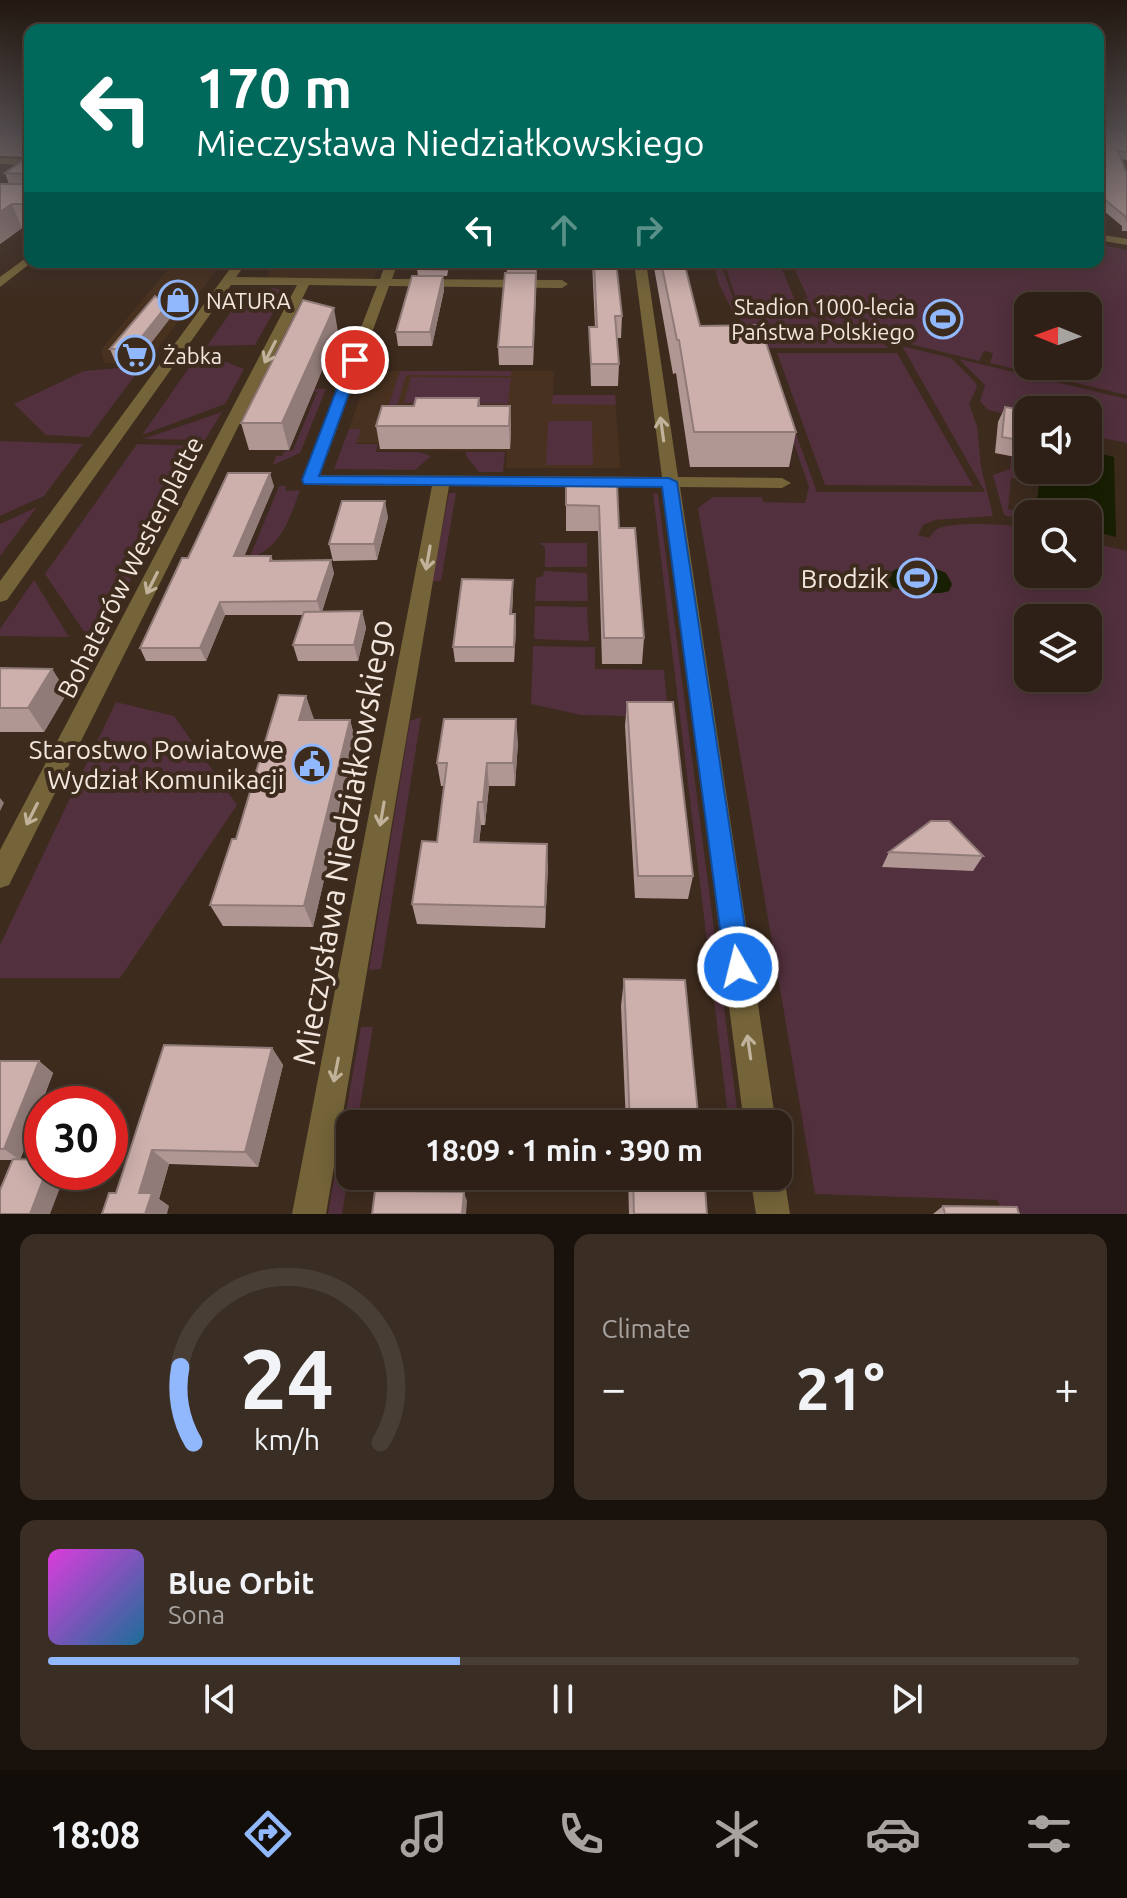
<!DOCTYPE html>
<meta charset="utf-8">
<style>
:root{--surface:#2e2016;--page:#3a2d23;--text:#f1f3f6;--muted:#a7a3a1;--line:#493e35;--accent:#91b8fd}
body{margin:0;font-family:Ubuntu,sans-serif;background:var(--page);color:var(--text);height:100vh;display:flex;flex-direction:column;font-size:30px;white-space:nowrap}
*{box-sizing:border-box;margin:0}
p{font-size:26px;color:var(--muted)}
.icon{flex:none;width:44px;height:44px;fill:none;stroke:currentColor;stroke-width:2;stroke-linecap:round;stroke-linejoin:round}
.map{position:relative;height:1214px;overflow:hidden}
.sheet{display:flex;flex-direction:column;gap:20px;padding:20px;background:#19120c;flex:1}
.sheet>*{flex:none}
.banner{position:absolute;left:24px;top:24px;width:1080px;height:244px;border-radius:16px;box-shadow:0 4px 20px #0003,0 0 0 2px var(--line);background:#00695c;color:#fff;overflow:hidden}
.needle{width:52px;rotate:271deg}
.fabs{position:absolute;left:1014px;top:292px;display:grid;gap:16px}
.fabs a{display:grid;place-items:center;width:88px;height:88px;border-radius:16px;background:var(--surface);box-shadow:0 4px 20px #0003,0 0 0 2px var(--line);font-size:40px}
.speed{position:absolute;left:24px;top:1086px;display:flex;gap:16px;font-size:40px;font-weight:700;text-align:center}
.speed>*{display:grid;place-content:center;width:104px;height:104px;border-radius:50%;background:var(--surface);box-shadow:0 4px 20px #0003,0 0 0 2px var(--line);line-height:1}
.speed .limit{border:12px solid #d22;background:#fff;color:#111}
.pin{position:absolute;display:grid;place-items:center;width:68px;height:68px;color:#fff;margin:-34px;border:4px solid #fff;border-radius:50%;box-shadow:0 2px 8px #0007}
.me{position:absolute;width:88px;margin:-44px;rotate:352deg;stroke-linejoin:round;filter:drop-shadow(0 0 6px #0008)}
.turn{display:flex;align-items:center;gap:28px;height:168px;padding:0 40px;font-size:36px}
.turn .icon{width:104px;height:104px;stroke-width:2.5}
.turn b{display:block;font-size:56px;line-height:68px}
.lanes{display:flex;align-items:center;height:76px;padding:0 40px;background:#0003;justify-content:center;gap:40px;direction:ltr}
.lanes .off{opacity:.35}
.big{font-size:60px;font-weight:700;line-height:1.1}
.sheet .card{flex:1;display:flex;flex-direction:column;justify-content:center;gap:12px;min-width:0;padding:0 28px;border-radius:16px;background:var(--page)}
.sheet .dial{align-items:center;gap:0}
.dial svg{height:208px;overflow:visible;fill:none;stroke:var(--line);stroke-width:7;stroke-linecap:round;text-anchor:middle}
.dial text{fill:var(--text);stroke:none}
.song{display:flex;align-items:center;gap:24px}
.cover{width:96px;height:96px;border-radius:12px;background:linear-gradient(135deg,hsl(300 70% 55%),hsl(200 70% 35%))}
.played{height:8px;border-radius:4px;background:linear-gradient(90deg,var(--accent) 40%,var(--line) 40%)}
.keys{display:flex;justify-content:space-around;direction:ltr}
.heat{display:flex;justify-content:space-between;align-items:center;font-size:44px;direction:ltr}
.sheet .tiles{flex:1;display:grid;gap:20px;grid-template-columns:1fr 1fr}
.card:last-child{grid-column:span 2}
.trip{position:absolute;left:336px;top:1110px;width:456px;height:80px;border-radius:16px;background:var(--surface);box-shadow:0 4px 20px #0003,0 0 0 2px var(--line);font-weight:700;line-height:80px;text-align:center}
.dock{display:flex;height:128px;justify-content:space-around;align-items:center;background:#120d09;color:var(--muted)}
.dock .icon{width:56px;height:56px}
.dock .on{color:var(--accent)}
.dock b{font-size:36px;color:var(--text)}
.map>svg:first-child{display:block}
.built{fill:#48311f}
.green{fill:#52303d;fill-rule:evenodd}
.water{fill:#191f02}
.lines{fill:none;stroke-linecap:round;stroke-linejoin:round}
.minor{fill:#756439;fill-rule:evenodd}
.wall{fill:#b09794}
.shaded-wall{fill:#907b78}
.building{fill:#cdb0ac;stroke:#907b78;stroke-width:2}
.oneway{stroke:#c0b29b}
.route{fill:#1a73e8;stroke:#114b97;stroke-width:2}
.labels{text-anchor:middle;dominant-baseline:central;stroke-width:8;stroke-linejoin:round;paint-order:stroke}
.far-poi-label{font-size:22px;fill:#f2e6dd;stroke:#3d2b1e;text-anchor:start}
.street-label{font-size:26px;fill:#f2e6dd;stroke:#3d2b1e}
.poi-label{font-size:26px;fill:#f2e6dd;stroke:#3d2b1e;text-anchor:end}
.near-street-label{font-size:32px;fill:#f2e6dd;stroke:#3d2b1e}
</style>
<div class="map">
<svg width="1127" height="1214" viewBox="0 0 1127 1214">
<rect width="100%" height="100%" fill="#3d2b1e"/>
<g class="built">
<path d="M174 262H222L147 363H104L101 350Z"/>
<path d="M276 262H381L373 281 264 280Z"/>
<path d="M369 371H554L553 395H615L620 468H506L507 451 378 450 380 443H344Z"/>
</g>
<g class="green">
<path d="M1098 244 1127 250V395L990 363 993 353 984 351 979 361 906 343 910 334H906L900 342C875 336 812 323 801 299L808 298 791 262H1098ZM1028 306H1088V366H1028Z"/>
<path d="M713 262H720L736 306 798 307 809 315 876 339 889 348H765L817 492H985L902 346 951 358 975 382 977 387 969 404 977 426 981 467 993 516 935 520 923 525 918 535 929 538C931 535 934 531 937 529 951 521 1012 524 1028 528V574H1088V542L1127 551V1214H1005L997 1200 815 1194 698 508 713 497H762L763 502 805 503 809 487 760 345 732 310 719 284ZM1028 618H1088V678H1028Z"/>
<path d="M724 262H779L797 305H738Z"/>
<path d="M273 288 285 291 255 345 207 346 237 303Z"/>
<path d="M200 352 244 369 225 404 142 435Z"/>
<path d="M777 353H897L973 486 825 485Z"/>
<path d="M959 359 1127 399V443L1088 435V410H1028V419L988 410 980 401 985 385Z"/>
<path d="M142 366 89 437 46 435 14 404 84 371Z"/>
<path d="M400 371H511V376L406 375 396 411 387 410Z"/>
<path d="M411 377 511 378 508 404 404 403Z"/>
<path d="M301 389H326L300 453 273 465 276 456H282L285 451 293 450 317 392Z"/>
<path d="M553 395H615L616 405 552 404Z"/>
<path d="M222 412 205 440 143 439Z"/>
<path d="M548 421H592L593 465H546Z"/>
<path d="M349 429H361L356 444H378L376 452H419L431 456 415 470 334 469Z"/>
<path d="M0 441 83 444 44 496 0 516Z"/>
<path d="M137 444 203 446 100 636H87L45 574Z"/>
<path d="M466 452H505L503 472H479L466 456Z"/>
<path d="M1011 456 1024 458 1023 480 1011 478 1008 509 1021 512 1020 519 1004 515 993 475 1010 469Z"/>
<path d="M279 486H286V491L300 490C289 521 281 547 249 559Z"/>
<path d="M449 493H456L441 581H432Z"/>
<path d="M653 493 658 494 739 1124H729Z"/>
<path d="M37 507 0 556V524Z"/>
<path d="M539 543H587V567H545V547Z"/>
<path d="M544 571 587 573 588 601H535L536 578 543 576Z"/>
<path d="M34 580 69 637 0 636V629Z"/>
<path d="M535 606 587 607 589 641 534 639Z"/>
<path d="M533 646 595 647V669L664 670 668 717 581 715 531 704Z"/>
<path d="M116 702 174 716 237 805 120 978H0V945Z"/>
<path d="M421 717 381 969 369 970 410 721Z"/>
<path d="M361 1027H373L357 1124H350V1165L342 1214H328Z"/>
</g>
<g class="water">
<path d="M1088 451 1114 457 1116 537 1088 530V514H1036L1040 470H1088Z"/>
<path d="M927 565 946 573 952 584 949 591C937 596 894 592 886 583L885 577 896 569Z"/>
</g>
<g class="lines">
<g class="minor">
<path d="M0 158 30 159V165L0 164Z"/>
<path d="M1098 234 1127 239V245L1098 240Z"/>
<path d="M30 255 32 262 0 287V277Z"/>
<path d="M235 262H247L236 277 380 279 386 262H398L392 279 562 280 568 284 562 288 389 286 320 475 662 477 634 262H646L678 477 782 478 791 483 782 488 680 487 776 1124H744L663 487 449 486 326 1214H292L432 486 310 485 302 480 377 286 309 285 9 885 0 888V850L297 285H231L7 600 0 602V581Z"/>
<path d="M778 1164 784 1176 790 1214H756L750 1176H778Z"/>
</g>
</g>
<g class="wall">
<path d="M0 130H30V228H22L0 244 9 184 5 173 24 159 23 157 0 156Z"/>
<path d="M1098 130H1127V160L1121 159 1127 174V231H1122V226L1098 206Z"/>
<path d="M281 262H349L348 264H282Z"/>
<path d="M450 262 447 276H426H443L444 290 432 346H398L396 332 418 276 417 269Z"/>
<path d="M506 262H537L533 365H499L498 347 507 273Z"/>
<path d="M592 262H616L622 316 621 338H617L619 364 618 386H591L589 327H595Z"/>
<path d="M653 262H684L700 326 796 432 789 467H690L676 373 673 374Z"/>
<path d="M167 305 171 317 137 361H115L110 349Z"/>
<path d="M338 332 289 450H249L241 423Z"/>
<path d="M479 398 480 406H510L511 429 510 449H380L376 426 414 406Z"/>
<path d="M1005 407 1028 411V455L1026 459 995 453 998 422Z"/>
<path d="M566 484 617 485 619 528 644 638 642 664H602L598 531H566Z"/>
<path d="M274 486 244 556H271L273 561 334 573 322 612 362 611 366 628 358 661H298L293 645 303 615H225L206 661H146L140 648 188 558Z"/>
<path d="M388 517 377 560 333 561 329 544Z"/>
<path d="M513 594 512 614H515L516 628 514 662H455L453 647Z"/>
<path d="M0 668 52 669 67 693 44 732H0Z"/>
<path d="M306 696 313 720H350L356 743 313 927 223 926 210 905 236 839Z"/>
<path d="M627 702 693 876 688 899 635 898 625 726Z"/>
<path d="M518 742 515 786H489L485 825H481L479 843 548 866 545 928 417 924 412 904 437 842 445 786H441L437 763Z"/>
<path d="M889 852 983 856 973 871 882 867Z"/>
<path d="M624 979 699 1124H626L621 1006Z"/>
<path d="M164 1045 272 1048 283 1065 258 1167 169 1164 159 1199 169 1206 116 1193Z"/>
<path d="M0 1061H39L53 1073 20 1160H0Z"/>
<path d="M628 1176H704L707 1214H629Z"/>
<path d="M943 1206 1019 1214H933Z"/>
</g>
<g class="shaded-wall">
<path d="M12 204 22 228 0 244V212Z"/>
<path d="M536 273V291L533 365V347Z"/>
<path d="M443 276 444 290 432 346 430 332Z"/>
<path d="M167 305 171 317 137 361 132 349Z"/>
<path d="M334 308 338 332 289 450 282 423Z"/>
<path d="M510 406 511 429 510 449 509 426Z"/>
<path d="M270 473 274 486 239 569 234 556Z"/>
<path d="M385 501 388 517 377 560 374 544Z"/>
<path d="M331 560 334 573 321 614 317 601Z"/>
<path d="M513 580V594L511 628 510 614Z"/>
<path d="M220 602 225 615 206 661 200 648Z"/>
<path d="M362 611 366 628 358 661 354 645Z"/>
<path d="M515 614 516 628 514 662V647Z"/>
<path d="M52 669 67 693 44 732 28 708Z"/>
<path d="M306 696 314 719 307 743 299 720Z"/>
<path d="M516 719 518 742 515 786 513 763Z"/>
<path d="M350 720 356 743 313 927 304 906Z"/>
<path d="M487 763 489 786 485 825 483 802Z"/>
<path d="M0 798 4 803 0 811Z"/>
<path d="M478 802 481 825 477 864 474 842Z"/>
<path d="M547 844 548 866 545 928V907Z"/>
<path d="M272 1048 283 1065 258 1167 245 1152Z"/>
<path d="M39 1061 53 1073 20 1160 4 1149Z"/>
<path d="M152 1150 169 1164 159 1199 169 1206 167 1214H145L139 1193Z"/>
<path d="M46 1172H66L50 1214H30Z"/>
<path d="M464 1192 467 1201 466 1214H462Z"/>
</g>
<g class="building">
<path d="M0 130H30V136L0 135Z"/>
<path d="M1098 130H1127V152L1118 151 1127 174V222L1126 217 1098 194Z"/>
<path d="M30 146V152H21Z"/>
<path d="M30 155V204H12L0 212V184H23V174L5 173Z"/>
<path d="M419 262H448L447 270 417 269Z"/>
<path d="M594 262H616L622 316H615L619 364H591L589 327H597Z"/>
<path d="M661 262H684L700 326 760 325 796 432H694L679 340H677Z"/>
<path d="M505 273H536L533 347H498Z"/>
<path d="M412 276H443L430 332H396Z"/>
<path d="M155 296 167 305 132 349H110Z"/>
<path d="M303 300 334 308 282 423H241Z"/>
<path d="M416 398H479L478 406H510L509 426H376L382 406H414Z"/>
<path d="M1005 407 1028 411V442L1002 437Z"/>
<path d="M228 473H270L234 556H271L270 561 331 560 317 601 220 602 200 648H140L182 558H188Z"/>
<path d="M566 484 617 485 619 528H635L644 638H604L599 506 566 505Z"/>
<path d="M342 501H385L374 544H329Z"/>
<path d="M462 579 513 580 510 614H515L514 647H453Z"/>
<path d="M362 611 354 645H293L304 612Z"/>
<path d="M0 668 52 669 28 708H0Z"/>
<path d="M279 695 306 696 299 720H350L304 906 210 905 232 839H236Z"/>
<path d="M627 702H673L693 876H638Z"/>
<path d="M444 719H516L513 763H487L483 802H478L474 842 547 844 545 907 412 904 422 841 437 842 447 763H437Z"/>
<path d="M931 821H949L983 856 889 852Z"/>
<path d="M624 979 685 980 699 1124H630Z"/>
<path d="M164 1045 272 1048 245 1152 152 1150 139 1193H152L145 1214H102L109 1193H116Z"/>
<path d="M0 1061H39L4 1149H0Z"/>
<path d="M13 1159 42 1160V1172H46L30 1214H0V1190Z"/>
<path d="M633 1176H704L707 1214H634Z"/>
<path d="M375 1191 464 1192 462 1214H372Z"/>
<path d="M943 1206 1017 1207 1019 1214H945Z"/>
</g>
<defs><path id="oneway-shaft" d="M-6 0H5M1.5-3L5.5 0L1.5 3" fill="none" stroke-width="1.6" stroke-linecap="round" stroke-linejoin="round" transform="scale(2)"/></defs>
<g class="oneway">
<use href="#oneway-shaft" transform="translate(270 352) rotate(117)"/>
<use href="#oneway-shaft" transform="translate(662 429) rotate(-98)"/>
<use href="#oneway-shaft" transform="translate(428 558) rotate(100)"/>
<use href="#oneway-shaft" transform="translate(152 583) rotate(117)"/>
<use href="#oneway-shaft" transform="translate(32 814) rotate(117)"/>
<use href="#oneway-shaft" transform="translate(382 814) rotate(100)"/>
<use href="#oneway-shaft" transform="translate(749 1047) rotate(-98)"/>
<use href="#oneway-shaft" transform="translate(336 1070) rotate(101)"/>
</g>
<linearGradient id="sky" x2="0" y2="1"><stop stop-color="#221810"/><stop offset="0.43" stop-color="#514a4c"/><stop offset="1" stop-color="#514a4c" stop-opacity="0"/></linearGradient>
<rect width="1127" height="300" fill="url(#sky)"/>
<path class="route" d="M355 356 361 360 319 476 669 478 677 482 751 967 747 976 738 980 728 976 725 967 662 487 304 484 302 480 348 360Z"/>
<defs>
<g id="shop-ring" transform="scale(2)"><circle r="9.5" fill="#3d2b1e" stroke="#91b8fd" stroke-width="1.5"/><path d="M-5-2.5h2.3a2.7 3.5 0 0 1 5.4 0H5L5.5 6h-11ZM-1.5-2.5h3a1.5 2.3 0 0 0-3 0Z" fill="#91b8fd"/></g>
<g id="stadium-ring" transform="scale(2)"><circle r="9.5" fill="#3d2b1e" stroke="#91b8fd" stroke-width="1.5"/><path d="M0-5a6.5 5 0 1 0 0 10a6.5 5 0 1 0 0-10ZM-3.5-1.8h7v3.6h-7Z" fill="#91b8fd"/></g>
<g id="supermarket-ring" transform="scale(2)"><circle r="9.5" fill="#3d2b1e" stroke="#91b8fd" stroke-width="1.5"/><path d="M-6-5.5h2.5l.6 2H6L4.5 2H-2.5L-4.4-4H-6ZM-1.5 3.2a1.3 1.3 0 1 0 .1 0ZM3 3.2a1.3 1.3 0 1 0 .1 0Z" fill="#91b8fd"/></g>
<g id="civic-ring" transform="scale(2)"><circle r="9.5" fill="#3d2b1e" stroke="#91b8fd" stroke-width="1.5"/><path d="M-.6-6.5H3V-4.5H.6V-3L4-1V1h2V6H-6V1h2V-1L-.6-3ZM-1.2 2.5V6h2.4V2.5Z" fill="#91b8fd"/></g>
</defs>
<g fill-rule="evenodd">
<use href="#shop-ring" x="178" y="300"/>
<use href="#stadium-ring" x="943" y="319"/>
<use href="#supermarket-ring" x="135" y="355"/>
<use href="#stadium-ring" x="917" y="578"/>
<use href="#civic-ring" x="312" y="764"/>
</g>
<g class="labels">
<g class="far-poi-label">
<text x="206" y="300">NATURA</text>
<text x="915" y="306" text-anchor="end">Stadion 1000-lecia<tspan x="915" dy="25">Państwa Polskiego</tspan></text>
<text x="163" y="355">Żabka</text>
</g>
<g class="street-label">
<text transform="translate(130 567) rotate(-63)">Bohaterów Westerplatte</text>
</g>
<g class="poi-label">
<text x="889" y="578">Brodzik</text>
<text x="284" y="749">Starostwo Powiatowe<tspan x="284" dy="30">Wydział Komunikacji</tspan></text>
</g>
<g class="near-street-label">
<text transform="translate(342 842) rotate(-80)">Mieczysława Niedziałkowskiego</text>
</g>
</g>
</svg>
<div class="fabs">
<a><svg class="needle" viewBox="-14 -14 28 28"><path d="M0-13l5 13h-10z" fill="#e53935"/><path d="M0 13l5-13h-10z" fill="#a7a3a1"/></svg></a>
<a><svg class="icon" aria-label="sound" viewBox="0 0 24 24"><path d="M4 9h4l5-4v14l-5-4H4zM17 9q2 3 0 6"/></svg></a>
<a><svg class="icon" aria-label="search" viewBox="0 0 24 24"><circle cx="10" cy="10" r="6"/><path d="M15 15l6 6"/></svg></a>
<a><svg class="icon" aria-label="layers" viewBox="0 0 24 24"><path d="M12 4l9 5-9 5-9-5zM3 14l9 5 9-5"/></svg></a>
</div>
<div class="speed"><div class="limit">30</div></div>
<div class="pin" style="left:355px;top:360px;background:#d93025"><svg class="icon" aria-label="arrive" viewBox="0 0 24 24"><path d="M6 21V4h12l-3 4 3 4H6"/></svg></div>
<svg class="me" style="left:738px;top:967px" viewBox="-20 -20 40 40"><circle r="17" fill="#1a73e8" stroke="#fff" stroke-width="3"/><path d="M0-11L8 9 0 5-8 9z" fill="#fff"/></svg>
<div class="trip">18:09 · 1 min · 390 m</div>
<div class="banner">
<div class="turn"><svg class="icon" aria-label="left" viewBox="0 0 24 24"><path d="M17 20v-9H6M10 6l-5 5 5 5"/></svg><div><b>170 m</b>Mieczysława Niedziałkowskiego</div></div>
<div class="lanes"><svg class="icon" aria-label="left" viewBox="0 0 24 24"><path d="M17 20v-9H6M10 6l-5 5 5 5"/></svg><svg class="icon off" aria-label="ahead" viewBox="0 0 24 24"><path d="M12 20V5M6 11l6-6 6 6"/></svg><svg class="icon off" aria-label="right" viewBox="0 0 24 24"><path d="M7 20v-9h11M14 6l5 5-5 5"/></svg></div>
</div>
</div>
<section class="sheet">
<div class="tiles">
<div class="card dial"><svg viewBox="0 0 100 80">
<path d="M14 69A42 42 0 1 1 86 69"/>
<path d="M14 69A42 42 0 0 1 9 40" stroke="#91b8fd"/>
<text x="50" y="56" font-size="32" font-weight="700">24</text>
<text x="50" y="72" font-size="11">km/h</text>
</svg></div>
<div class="card"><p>Climate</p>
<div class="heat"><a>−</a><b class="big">21°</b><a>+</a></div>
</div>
<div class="card">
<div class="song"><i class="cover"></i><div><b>Blue Orbit</b><p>Sona</p></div></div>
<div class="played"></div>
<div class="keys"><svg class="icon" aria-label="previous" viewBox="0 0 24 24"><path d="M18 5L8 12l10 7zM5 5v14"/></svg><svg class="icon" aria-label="pause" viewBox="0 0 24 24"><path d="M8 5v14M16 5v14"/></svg><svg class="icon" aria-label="next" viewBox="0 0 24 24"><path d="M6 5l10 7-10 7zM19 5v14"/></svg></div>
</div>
</div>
</section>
<nav class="dock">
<b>18:08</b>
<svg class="icon on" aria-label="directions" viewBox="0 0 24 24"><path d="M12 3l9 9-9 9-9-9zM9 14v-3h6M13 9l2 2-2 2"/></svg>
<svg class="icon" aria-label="music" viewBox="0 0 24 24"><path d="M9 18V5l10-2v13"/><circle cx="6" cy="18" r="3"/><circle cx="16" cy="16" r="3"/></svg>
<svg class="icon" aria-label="phone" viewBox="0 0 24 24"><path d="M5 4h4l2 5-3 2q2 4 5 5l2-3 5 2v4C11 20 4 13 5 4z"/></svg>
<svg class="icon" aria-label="climate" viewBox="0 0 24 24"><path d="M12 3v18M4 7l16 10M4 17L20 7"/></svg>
<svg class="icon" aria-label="car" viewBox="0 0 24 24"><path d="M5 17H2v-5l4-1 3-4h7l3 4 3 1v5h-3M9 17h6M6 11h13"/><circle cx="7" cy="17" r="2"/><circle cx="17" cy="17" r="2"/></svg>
<svg class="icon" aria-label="filters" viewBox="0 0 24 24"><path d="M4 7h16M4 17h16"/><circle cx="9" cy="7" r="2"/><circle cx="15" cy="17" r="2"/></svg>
</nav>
